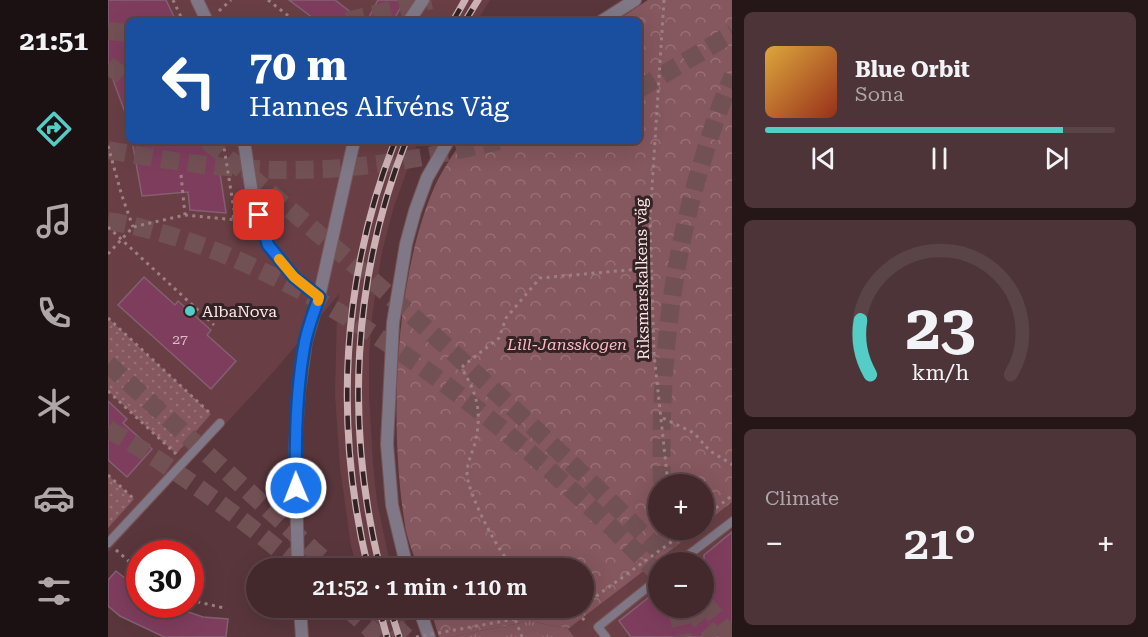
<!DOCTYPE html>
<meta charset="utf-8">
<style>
:root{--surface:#43282c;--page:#4d3438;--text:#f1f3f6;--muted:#afa6a9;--line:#5b4448;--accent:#54cdc7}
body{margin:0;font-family:"Roboto Serif",serif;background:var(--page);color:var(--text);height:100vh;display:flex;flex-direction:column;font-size:22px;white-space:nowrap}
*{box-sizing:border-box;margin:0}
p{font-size:20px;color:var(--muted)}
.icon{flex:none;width:33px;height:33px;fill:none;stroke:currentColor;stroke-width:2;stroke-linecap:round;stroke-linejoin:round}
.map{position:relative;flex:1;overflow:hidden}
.panel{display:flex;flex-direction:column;gap:12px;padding:12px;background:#251618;width:416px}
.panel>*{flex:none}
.banner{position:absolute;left:18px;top:18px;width:516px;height:126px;border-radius:9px;box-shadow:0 6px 24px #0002,0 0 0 2px var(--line);background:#1a4fa0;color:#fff;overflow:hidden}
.tools{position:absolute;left:540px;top:474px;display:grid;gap:12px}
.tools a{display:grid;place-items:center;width:66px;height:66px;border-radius:50%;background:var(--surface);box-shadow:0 6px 24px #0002,0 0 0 2px var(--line);font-size:30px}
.speed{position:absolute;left:18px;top:540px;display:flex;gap:12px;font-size:30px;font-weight:700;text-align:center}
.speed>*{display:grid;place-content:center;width:78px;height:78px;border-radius:50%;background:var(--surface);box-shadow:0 6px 24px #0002,0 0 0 2px var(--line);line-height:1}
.speed .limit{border:9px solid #d22;background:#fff;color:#111}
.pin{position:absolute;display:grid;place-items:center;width:51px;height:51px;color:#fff;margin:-26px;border-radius:12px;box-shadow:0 3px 9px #0006}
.me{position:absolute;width:66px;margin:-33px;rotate:359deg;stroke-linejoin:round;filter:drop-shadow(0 0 4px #0008)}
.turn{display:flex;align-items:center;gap:21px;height:126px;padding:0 24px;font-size:27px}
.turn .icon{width:78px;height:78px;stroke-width:2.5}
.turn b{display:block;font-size:42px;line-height:51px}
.big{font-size:45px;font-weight:600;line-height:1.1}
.panel .tile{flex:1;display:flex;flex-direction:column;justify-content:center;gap:9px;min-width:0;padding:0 21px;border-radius:9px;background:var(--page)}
.panel .dial{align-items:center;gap:0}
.dial svg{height:156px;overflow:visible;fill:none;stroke:var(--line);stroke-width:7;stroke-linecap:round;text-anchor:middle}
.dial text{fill:var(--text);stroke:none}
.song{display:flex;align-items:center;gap:18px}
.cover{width:72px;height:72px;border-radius:9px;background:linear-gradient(135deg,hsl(40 70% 55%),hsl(10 70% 35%))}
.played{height:6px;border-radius:3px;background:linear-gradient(90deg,var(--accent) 85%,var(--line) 85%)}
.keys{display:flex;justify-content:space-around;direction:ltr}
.heat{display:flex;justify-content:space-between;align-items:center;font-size:33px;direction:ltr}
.trip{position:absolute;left:138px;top:558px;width:348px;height:60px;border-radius:30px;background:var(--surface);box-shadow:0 6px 24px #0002,0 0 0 2px var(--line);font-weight:600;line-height:60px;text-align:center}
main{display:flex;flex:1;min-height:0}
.tabs{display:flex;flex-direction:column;width:108px;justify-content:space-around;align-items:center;background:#1b1012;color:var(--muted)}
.tabs .icon{width:42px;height:42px}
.tabs .on{color:var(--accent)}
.tabs b{font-size:27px;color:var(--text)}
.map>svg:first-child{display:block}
.built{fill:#693f45;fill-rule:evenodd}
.grass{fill:url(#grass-dots)}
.forest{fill:url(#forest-crowns)}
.park{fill:url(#park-tufts)}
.building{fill:#7f3d5e;stroke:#836070;stroke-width:1.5}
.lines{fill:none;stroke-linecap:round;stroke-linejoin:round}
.highway-tunnel{stroke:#725155;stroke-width:18;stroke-dasharray:18 9;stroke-linecap:butt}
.lane-casing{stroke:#77565a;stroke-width:10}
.street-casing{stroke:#77565a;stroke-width:14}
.path{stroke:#9d7f83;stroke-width:3;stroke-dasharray:3 4.5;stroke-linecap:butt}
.lane{stroke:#807886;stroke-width:8}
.street{stroke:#807886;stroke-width:12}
.rail-casing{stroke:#ccb2b4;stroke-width:7}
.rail{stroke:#332325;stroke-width:4.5;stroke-dasharray:14;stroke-linecap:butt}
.path-bridge{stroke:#9d7f83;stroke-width:3;stroke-dasharray:3 4.5;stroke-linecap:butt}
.route-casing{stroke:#114b97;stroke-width:15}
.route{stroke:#1a73e8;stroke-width:10}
.slow{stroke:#f59e0b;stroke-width:10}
.poi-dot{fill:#54cdc7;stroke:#332325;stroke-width:2}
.labels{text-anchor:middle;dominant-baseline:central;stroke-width:6;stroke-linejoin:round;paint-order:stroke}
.number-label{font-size:14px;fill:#debcc6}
.street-label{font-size:16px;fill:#fee7e9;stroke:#332325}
.poi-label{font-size:16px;fill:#fee7e9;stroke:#332325;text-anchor:start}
.park-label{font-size:16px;font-style:italic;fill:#fcb9c2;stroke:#332325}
</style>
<main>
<nav class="tabs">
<b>21:51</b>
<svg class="icon on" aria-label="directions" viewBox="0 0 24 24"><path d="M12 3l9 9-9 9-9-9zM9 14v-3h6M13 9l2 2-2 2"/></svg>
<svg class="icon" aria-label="music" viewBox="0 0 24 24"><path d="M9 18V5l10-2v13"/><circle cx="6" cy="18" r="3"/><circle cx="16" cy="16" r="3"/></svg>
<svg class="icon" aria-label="phone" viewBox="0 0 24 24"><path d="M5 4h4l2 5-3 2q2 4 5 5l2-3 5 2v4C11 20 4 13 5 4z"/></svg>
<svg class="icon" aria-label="climate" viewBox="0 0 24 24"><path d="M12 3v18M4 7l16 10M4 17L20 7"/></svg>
<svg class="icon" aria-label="car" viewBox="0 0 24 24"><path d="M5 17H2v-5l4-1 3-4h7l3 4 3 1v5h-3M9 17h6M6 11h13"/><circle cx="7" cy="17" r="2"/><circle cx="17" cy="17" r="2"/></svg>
<svg class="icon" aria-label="filters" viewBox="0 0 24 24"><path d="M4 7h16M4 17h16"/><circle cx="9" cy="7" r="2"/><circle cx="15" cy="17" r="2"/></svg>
</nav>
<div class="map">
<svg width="625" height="637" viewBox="0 0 625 637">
<defs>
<pattern id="grass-dots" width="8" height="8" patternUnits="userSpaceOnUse" patternTransform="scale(1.5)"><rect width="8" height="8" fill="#85575e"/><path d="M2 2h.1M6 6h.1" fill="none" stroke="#976f75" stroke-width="1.8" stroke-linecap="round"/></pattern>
<pattern id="forest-crowns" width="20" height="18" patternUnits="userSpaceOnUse" patternTransform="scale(1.5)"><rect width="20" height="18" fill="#85575e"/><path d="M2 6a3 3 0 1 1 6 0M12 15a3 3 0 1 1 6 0" fill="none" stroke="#976f75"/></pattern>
<pattern id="park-tufts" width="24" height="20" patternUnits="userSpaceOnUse" patternTransform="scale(1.5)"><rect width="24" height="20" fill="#85575e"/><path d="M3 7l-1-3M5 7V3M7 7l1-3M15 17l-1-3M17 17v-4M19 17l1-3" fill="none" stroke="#976f75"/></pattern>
</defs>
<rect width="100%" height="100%" fill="#59363b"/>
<g class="built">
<path d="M0 0H382L369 21H21V141H310L286 206 274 252 264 317 261 357V396L265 464 269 502 283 568H249L243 546 232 467 227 394 229 313 231 294 168 369 0 552Z"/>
<path d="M624 502V637H342L422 621 460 629 589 530H596V524ZM550 562H596V608H550Z"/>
<path d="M259 608H293L302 637H267Z"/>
</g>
<g class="grass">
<path d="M0 318 103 414 68 454 0 391Z"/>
<path d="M0 475 26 499 0 528Z"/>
</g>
<path class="forest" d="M540 0H624V502L596 524V484H550V530H589L460 629 422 621 342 637H331L322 608H476V568H310C306 554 299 540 297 525 281 427 286 280 326 188 333 172 344 156 354 141H531V21H508Z"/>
<path class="park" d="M422 621 460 629 466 637H342Z"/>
<g class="building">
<path d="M0 0H58L68 21H21V117L19 118 0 66Z"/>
<path d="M181 0H227L254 21H209Z"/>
<path d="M270 0H297L285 21H259Z"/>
<path d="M24 141H107L118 213 82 210 80 192 34 196Z"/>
<path d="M36 277 67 305 70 301 103 330 99 335 128 361 103 389 10 305Z"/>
<path d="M0 401 19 419 15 423 44 449 19 477 0 460Z"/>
<path d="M624 532V637H523L511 621 550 590V608H596V555Z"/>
<path d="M8 571 32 590V604H57L95 617 120 619 118 637H56L12 616 0 606V580Z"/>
</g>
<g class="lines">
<g class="highway-tunnel">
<path d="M239 21 323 0"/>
<path d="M0 31 21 33"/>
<path d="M0 65 21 81"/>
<path d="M531 89 625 33"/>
<path d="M99 141C200 223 298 308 393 397 451 451 508 505 562 562"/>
<path d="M0 150C60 161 121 170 182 170 253 170 323 157 391 141"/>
<path d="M0 221C202 254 411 431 550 574"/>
<path d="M0 364 225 568"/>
<path d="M0 429C69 469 132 517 193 568"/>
<path d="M554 484C551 375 562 267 594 162 603 133 612 104 625 76"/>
<path d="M558 530 562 562"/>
<path d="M596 602 623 637"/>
<path d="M239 608 271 637"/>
<path d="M268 608 298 637"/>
<path d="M569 608 575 637"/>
<path d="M581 608 607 637"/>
</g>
<g class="lane-casing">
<g id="lane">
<path d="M0 543 112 423"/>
<path d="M571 562 625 521"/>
<path d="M498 637 490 627 550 579"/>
</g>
</g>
<g class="street-casing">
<g id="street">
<path d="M89 0 99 21"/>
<path d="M301 21 315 0"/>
<path d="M494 21 527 0"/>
<path d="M136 141 144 194 160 245 186 277 211 297"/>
<path d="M190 568 187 448 191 391 198 341 211 297 246 141"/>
<path d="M299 568 284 505 279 444 285 323 298 244 307 211 319 178 340 141"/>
<path d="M192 608 194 637"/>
<path d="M311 608 321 637"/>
</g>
</g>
<g class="path">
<path d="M65 0 75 21"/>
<path d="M160 0 187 21"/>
<path d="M556 0 542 219 546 354 560 484"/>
<path d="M111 11 123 0"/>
<path d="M115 141 126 210 125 219"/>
<path d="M0 146 14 196 25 227"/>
<path d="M73 175 77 215"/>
<path d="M0 227 106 325"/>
<path d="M0 254 25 227 77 215 139 221"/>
<path d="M0 318 104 415"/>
<path d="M0 391 68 454"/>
<path d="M555 418 586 433 602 451 625 465"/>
<path d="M0 475 26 499"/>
<path d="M596 517 625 495"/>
<path d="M8 550 32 571"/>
<path d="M406 568C391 554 360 494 359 474 359 462 364 454 367 443 374 413 370 395 354 369L355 366 391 338 398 318 432 278 543 268"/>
<path d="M82 600 116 608"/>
<path d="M476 605 580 530"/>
<path d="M454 608 479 621"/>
<path d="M464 613 472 608"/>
<path d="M414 637 407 619 419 617 432 608"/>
</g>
<use href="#lane" class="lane"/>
<use href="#street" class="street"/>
<g class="rail-casing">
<g id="rail">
<path d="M345 21 357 0"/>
<path d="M357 21 370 0"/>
<path d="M260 568C226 427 233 278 287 141"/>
<path d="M272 568C237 426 244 278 298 141"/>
<path d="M271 608 279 637"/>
<path d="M282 608 291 637"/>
</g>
</g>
<use href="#rail" class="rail"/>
<path class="path-bridge" d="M308 637 407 619"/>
</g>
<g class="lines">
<g class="route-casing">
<path id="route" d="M151 215 160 245 186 277 211 297C206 312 200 327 197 342 188 389 187 439 188 488"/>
</g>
<use href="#route" class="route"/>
<path class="slow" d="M171 259 186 277 211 297 210 301"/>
</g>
<circle class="poi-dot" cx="82" cy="311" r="6"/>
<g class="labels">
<g class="number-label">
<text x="72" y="339">27</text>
</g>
<g class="street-label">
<text transform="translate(534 279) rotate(-91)">Riksmarskalkens väg</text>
</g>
<g class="poi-label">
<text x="94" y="311">AlbaNova</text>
</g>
<g class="park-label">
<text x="459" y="344">Lill-Jansskogen</text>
</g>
</g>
</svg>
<div class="tools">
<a>+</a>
<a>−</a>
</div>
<div class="speed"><div class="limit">30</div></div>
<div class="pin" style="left:151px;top:215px;background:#d93025"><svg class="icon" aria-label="arrive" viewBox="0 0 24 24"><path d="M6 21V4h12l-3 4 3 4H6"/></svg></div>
<svg class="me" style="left:188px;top:488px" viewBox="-20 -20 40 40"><circle r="17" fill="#1a73e8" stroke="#fff" stroke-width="3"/><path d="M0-11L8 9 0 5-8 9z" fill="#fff"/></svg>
<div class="trip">21:52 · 1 min · 110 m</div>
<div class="banner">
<div class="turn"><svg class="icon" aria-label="left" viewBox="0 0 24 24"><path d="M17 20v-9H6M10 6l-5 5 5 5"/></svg><div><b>70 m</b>Hannes Alfvéns Väg</div></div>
</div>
</div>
<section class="panel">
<div class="tile">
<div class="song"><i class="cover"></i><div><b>Blue Orbit</b><p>Sona</p></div></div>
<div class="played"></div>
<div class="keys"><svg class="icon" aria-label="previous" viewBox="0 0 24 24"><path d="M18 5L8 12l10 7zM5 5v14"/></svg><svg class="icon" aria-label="pause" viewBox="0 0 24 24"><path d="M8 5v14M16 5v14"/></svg><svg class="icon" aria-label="next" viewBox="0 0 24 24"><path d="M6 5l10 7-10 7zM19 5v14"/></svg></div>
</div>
<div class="tile dial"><svg viewBox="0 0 100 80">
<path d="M14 69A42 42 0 1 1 86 69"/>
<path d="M14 69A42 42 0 0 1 9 41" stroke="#54cdc7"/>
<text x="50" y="56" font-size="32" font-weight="700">23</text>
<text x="50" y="72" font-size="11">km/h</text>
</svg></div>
<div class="tile"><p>Climate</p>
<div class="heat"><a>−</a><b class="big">21°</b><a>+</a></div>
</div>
</section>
</main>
